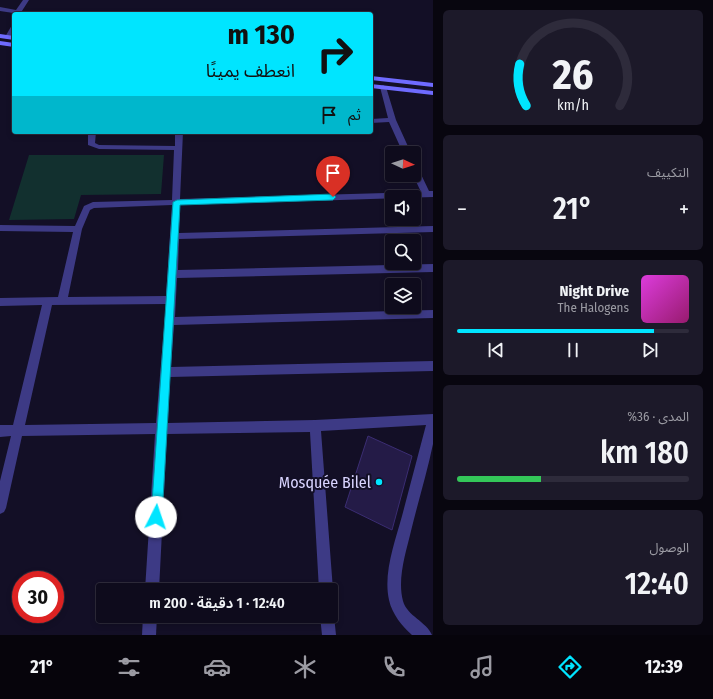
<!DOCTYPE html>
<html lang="ar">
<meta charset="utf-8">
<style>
:root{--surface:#0e0b1c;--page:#1c1929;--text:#f1f3f6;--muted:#9b9ba3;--line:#2e2b3b;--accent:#00e5ff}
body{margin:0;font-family:"Fira Sans Condensed","Noto Sans Arabic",sans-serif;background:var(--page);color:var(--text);direction:rtl;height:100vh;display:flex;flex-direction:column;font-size:15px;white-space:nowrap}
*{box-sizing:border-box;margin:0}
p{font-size:13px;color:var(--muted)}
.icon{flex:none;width:22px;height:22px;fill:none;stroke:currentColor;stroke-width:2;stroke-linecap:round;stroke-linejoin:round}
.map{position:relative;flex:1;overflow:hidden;direction:ltr}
.details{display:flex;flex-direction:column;gap:10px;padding:10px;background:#08060f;width:280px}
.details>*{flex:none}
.guide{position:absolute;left:12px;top:12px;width:361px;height:122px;border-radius:4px;box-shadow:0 2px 6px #0003,0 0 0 1px var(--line);direction:rtl;background:#00e5ff;color:#111;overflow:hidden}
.needle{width:26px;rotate:93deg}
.tools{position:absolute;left:385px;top:146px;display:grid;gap:8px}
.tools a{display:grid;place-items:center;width:36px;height:36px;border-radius:4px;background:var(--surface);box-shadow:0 2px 6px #0003,0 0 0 1px var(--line);font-size:20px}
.speed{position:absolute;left:12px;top:571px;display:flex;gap:8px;font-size:20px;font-weight:700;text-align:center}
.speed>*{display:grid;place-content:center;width:52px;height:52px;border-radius:50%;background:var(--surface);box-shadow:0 2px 6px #0003,0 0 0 1px var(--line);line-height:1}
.speed .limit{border:6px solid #d22;background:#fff;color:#111}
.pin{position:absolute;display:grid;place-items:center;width:34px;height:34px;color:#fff;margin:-41px -17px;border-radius:50% 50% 50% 0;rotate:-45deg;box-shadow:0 0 4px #0007}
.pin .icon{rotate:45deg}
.me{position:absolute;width:44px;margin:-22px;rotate:4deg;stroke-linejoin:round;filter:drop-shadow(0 0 3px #0008)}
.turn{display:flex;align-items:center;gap:14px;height:84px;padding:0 12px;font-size:18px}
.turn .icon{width:52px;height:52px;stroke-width:2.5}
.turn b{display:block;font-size:28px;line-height:34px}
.then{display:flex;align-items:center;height:38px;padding:0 12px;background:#0003;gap:8px;font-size:15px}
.big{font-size:30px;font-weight:600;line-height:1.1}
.details .widget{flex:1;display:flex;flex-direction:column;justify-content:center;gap:6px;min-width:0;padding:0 14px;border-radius:6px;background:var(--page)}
.details .dial{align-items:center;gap:0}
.dial svg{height:104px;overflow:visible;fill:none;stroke:var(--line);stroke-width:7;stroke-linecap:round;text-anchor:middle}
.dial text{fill:var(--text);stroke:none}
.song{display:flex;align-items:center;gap:12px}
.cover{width:48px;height:48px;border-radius:6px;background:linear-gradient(135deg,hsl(300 70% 55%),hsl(320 70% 35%))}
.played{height:4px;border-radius:2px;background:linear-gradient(90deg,var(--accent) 85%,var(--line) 85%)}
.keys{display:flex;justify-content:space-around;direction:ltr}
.heat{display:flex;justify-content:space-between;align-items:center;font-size:22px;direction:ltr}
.charge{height:6px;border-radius:3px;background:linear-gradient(90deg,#34c759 36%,var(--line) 0)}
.trip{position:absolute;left:96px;top:583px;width:242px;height:40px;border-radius:4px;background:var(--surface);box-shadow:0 2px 6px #0003,0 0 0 1px var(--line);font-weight:600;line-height:40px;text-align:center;direction:rtl}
.tabs{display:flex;height:64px;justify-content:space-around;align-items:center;background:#06040b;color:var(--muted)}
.tabs .icon{width:28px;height:28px}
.tabs .on{color:var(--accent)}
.tabs b{font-size:18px;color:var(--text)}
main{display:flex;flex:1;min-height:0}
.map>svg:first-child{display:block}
.green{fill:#12302f}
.building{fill:#241b47;stroke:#3b2d73}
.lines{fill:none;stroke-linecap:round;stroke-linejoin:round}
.street{fill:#3d3a85;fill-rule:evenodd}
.secondary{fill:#6f6bff;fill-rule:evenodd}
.route{fill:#00e5ff;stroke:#0095a6}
.poi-dot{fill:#00e5ff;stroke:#130f26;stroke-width:1.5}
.labels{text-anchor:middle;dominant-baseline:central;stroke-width:4;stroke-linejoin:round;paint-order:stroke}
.near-poi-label{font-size:16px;fill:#d9d4ff;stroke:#130f26;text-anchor:end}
</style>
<main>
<section class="details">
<div class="widget dial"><svg viewBox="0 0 100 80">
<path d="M14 69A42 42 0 1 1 86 69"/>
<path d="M14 69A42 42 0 0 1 9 37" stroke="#00e5ff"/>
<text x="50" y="56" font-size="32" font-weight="700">26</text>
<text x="50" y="72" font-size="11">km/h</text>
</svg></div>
<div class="widget"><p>التكييف</p>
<div class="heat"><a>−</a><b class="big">21°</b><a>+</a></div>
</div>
<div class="widget">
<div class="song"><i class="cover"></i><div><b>Night Drive</b><p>The Halogens</p></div></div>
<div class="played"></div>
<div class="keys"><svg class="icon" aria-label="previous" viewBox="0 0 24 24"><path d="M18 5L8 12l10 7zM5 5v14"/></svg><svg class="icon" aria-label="pause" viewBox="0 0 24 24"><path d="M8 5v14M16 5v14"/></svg><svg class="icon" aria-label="next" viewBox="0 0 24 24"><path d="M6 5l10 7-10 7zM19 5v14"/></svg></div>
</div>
<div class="widget"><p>المدى · 36%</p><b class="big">180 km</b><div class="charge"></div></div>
<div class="widget"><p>الوصول</p><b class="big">12:40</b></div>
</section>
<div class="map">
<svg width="433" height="635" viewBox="0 0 433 635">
<rect width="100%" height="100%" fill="#130f26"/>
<path class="green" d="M29 155H164L161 194 81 195 74 219 9 220Z"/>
<path class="building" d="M368 436 412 456 392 530 345 507Z"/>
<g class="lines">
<g class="street">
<path d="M23 0H29L20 14 0 11V7L16 10Z"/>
<path d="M14 24V31L11 37 6 38 5 37 12 25Z"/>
<path d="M383 85 386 87 396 120 411 153H403L389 122 371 123V119L388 118 380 87Z"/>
<path d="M88 132H96L95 143 99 145 175 146V132H183L180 199 421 192 413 175 414 165 417 166 429 191H433V197L180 205 179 233 433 226V232L179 239 178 270 433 264V272L177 278 175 317 433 310V318L174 325 171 367 433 361V371L170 377 168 423 315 420 433 414C433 423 433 435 433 444 427 473 418 502 411 531 406 552 397 579 403 601 407 616 427 622 432 635H412C402 626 392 614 389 600 383 573 395 542 402 516 410 486 418 455 426 425L321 431 333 590 331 595V590H319L310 432 167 434 159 590H145L155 434 22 436 6 508 4 512 0 514V481L11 436 0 437V425H13L42 305 0 306V298L58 297 73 232 0 231V225L75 226 84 206 93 202 172 200 174 150 99 149 88 145ZM172 205 166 296 68 297 82 229 90 210 94 208ZM166 304 156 423 25 425 52 305Z"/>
<path d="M331 611 334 616 336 635H322L320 616H331Z"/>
<path d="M143 616H157L156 635H142Z"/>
</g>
<g class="secondary">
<path d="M0 34 14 36V40L0 38Z"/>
<path d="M0 41 14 43V47L0 45Z"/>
<path d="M371 76 433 83V87L371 80Z"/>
<path d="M371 84 433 91V95L371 88Z"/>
</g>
</g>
<path class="route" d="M333 194 336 197 333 200 180 205 162 517 161 521 156 522 152 521 151 517 173 202 177 200Z"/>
<circle class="poi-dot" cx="379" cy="482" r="4"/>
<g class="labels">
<g class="near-poi-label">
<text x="371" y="482">Mosquée Bilel</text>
</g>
</g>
</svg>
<div class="tools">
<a><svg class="needle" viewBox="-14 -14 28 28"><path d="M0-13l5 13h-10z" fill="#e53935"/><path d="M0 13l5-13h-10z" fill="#9b9ba3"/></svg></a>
<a><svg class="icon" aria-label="sound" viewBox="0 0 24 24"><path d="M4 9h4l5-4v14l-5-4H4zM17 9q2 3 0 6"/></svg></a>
<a><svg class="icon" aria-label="search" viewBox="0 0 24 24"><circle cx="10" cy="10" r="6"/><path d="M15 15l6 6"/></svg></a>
<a><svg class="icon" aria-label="layers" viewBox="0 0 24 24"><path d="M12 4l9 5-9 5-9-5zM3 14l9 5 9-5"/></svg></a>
</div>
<div class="speed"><div class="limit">30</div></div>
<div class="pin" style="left:333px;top:197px;background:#d93025"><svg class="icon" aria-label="arrive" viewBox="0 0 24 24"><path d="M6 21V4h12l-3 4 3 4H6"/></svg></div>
<svg class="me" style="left:156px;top:517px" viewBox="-20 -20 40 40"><circle r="19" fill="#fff"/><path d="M0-13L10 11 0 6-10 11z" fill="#00e5ff"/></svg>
<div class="trip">12:40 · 1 دقيقة · 200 m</div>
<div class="guide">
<div class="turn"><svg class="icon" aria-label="right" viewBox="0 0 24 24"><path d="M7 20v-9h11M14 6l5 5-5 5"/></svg><div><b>130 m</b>انعطف يمينًا</div></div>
<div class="then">ثم<svg class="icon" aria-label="arrive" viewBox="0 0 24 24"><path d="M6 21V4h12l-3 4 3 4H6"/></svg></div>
</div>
</div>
</main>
<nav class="tabs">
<b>12:39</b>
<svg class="icon on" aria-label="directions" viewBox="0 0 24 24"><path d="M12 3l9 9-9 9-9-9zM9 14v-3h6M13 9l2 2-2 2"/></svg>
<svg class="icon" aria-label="music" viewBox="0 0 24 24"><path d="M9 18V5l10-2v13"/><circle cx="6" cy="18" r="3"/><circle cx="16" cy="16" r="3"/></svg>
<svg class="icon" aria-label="phone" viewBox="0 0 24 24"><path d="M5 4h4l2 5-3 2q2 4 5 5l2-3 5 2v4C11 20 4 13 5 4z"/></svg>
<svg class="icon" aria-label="climate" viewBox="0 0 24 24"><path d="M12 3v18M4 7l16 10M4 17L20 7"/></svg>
<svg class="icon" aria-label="car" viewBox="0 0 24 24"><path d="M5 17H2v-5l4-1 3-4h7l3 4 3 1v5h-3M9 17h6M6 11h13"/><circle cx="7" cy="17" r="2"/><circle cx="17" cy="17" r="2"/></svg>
<svg class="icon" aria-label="filters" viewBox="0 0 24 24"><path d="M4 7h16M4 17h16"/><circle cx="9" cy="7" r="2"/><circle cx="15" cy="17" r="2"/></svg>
<b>21°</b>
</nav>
